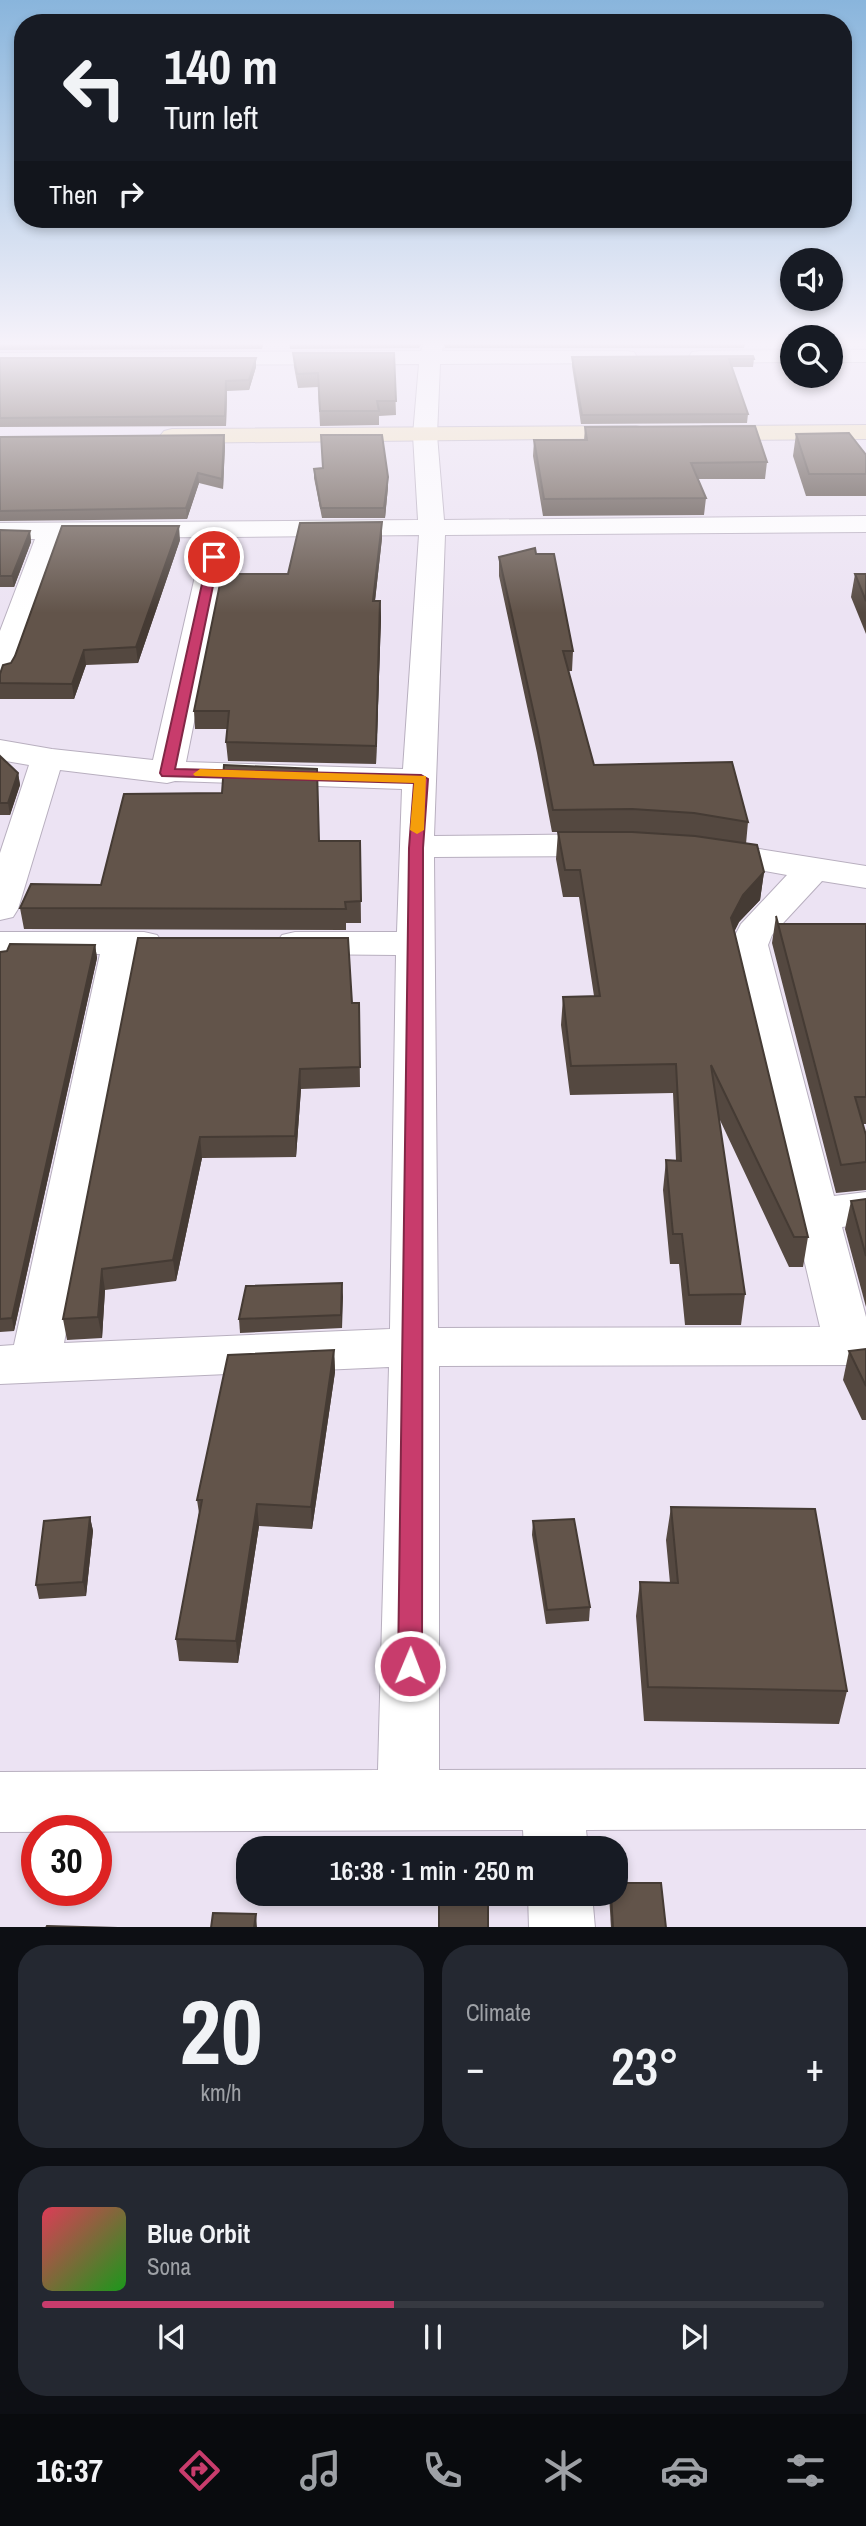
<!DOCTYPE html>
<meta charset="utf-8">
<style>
:root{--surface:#171b24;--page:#242831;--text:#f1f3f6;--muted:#9ea1a6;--line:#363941;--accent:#c83c6c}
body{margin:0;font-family:"Archivo Narrow",sans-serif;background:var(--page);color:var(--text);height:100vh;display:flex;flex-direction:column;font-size:26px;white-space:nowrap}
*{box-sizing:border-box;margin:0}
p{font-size:23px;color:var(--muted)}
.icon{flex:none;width:38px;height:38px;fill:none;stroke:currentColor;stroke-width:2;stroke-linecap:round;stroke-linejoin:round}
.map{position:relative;height:1927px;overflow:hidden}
.side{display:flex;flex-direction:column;gap:18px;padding:18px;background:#0d0f14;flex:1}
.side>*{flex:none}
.banner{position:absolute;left:14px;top:14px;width:838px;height:214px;border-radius:28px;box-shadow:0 4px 10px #0003;background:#171b24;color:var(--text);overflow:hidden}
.tools{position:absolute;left:780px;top:248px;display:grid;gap:14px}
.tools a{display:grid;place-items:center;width:63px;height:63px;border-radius:50%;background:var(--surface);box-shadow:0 4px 10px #0003;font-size:35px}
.speed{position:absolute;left:21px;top:1815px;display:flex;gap:14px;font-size:35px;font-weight:700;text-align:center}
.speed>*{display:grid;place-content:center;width:91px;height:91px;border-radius:50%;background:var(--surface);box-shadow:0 4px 10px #0003;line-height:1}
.speed .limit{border:10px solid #d22;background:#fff;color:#111}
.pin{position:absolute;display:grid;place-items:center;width:60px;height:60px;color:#fff;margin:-30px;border:4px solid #fff;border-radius:50%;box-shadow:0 2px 7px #0007}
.me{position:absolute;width:77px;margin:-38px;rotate:1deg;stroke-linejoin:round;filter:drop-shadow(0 0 5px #0008)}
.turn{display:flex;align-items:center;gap:24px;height:147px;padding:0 35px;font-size:32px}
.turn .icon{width:91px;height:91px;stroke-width:2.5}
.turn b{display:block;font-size:49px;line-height:60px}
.then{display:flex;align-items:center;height:66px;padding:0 35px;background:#0003;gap:14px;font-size:26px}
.big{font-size:52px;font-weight:600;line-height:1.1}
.side .tile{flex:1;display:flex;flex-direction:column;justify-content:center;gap:10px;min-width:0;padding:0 24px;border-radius:28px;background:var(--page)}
.side .dial{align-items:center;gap:0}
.dial b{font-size:91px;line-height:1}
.song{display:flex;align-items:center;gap:21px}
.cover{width:84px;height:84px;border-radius:10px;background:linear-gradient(135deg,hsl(350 70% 55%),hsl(120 70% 35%))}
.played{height:7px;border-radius:4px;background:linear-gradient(90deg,var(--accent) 45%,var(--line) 45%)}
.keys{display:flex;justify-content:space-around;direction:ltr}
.heat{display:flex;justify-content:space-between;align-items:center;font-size:38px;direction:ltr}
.side .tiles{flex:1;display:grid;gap:18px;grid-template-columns:1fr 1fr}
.tile:last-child{grid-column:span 2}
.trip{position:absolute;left:236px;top:1836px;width:392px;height:70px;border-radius:28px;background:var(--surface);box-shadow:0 4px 10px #0003;font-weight:600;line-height:70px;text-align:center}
.tab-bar{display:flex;height:112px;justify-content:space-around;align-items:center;background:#090b0e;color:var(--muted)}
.tab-bar .icon{width:49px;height:49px}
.tab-bar .on{color:var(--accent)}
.tab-bar b{font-size:32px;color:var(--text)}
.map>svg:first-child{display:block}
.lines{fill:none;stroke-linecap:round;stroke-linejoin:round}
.street-casing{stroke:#b8afbf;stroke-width:2}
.secondary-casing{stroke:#b8afbf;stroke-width:2}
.street{fill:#fff;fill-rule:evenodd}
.secondary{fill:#f3e4c2;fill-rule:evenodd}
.wall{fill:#544840}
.shaded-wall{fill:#453b34}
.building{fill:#62544a;stroke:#453b34;stroke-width:2}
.route{fill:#c83c6c;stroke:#822746;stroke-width:2}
.slow{fill:#f59e0b}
</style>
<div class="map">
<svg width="866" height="1928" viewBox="0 0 866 1928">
<rect width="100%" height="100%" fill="#ece3f3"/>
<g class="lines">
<g class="street-casing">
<g id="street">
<path d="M424 343H444L442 351H626L634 352 637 357 634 362 626 363 440 364 437 435 444 520 866 516V532L445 535 434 836 611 834 623 838 629 845 623 852 611 856 434 857 438 1328 820 1327 730 945 741 924 787 875 697 859 691 852 697 845 709 841 866 866V888L822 881 772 935 768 945 834 1196 866 1192V1224L842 1227 866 1317V1365L439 1366V1770L866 1769V1829L586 1830 588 1848H524L523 1830 0 1832V1772L378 1770 389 1367 0 1384V1346L14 1345 100 954H0V932H144L157 935 163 943 157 951 138 954 64 1343 390 1329 396 955 295 954 282 951 276 943 282 935 295 932H397L402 789 175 781 167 783 60 770 18 909 13 917 0 920V853L29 765 0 760V740L52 749 153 760 204 537 62 538 15 671 11 677 0 680V631L35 539H0V523L418 520 413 435 419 364 0 365V353L421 351ZM419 535 403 769 186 762 231 537Z"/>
<path d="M793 350V362L700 363 692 362 689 357 692 352 700 351Z"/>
<rect x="831" y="350" width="35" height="12"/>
<path d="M528 1894H592L595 1928H529Z"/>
</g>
</g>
<g class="secondary-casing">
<g id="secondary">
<path d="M866 425V439L704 440 696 438 692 433 696 428 704 426Z"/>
<path d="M636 426 644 428 648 433 644 438 172 443 164 441 160 436 164 431 172 429Z"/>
</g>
</g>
<use href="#street" class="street"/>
<use href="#secondary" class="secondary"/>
</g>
<g class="wall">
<path d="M0 343H264L262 349 0 350Z"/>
<path d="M289 343H422L419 348 290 349Z"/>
<path d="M444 343H745L744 348H445Z"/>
<path d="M293 353H394L396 415 379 416V425L320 426 318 387 298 388 294 367Z"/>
<path d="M572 357 754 359 753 367H732L748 414 747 423 581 424 572 366Z"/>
<path d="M0 358 256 367 249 390 227 391 226 426 0 427Z"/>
<path d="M585 427 767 462 765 479H698L706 498 704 515 543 516 533 456 534 440H584Z"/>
<path d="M796 434 866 455V496H806L793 456Z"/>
<path d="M0 437 225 445 223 489 199 483 187 519 0 521Z"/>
<path d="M314 469 388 477V487L385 518H322L314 478Z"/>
<path d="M382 522V538L375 601H380L381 618 376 764 228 761 226 742 227 729H195L194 711 288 574Z"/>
<path d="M0 530 30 531 31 542 14 587H0Z"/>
<path d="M180 540 138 663 86 665 74 699H0V674L11 663Z"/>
<path d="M499 557 573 651 572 671H568L594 765 748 822 746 844 764 872 760 900 739 922 734 932 808 1237 803 1267H789L719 1118 745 1294 741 1325H685L679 1264H670L663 1190 666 1160H676L673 1093 570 1095 561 1025 563 997 594 996 579 897H563L556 859 558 832H552L537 753 499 576Z"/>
<path d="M855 574H866V634L851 597Z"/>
<path d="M0 756 18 773 20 785 10 815H0Z"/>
<path d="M319 841H360L361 923H346V930L24 929 20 908 101 885Z"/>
<path d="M776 916 778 924H866V1124H863L866 1135V1190L836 1193 772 943Z"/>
<path d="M138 938 352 1003H359L360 1087 301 1089 296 1157 202 1158 176 1281 105 1290 102 1338 67 1340 63 1319Z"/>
<path d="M95 945 97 958 14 1331 0 1332V952Z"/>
<path d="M866 1199V1307L845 1229 851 1201Z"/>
<path d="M342 1283V1328L240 1333 239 1319Z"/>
<path d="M866 1349V1420H862L843 1380 849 1351Z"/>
<path d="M334 1350 335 1372 312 1529 259 1526 238 1663 179 1661 176 1639 199 1513 197 1500Z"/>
<path d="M671 1507 847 1691 839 1724 644 1721 636 1616 640 1582 670 1583 666 1540Z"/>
<path d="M90 1517 93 1531 86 1596 39 1599 36 1585Z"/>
<path d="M533 1521 590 1607 589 1621 546 1624 532 1535Z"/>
<path d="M609 1894H616L666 1928H611Z"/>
</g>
<g class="shaded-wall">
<path d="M256 358V367L249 390V380Z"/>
<path d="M226 381 227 391 226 426 225 416Z"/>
<path d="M224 435 225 445 223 489 222 479Z"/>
<path d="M198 473 199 483 187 519 186 508Z"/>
<path d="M388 477V487L385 518 384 508Z"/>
<path d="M382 522V538L373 618V601Z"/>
<path d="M179 526 180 540 138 663 136 647Z"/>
<path d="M30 531 31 542 14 587 12 576Z"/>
<path d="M380 601 381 618 376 764V746Z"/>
<path d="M84 650 86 665 74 699 72 684Z"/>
<path d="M18 773 20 785 10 815 8 803Z"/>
<path d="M764 872 760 900 739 922 727 946 731 918 743 895Z"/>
<path d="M95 945 97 958 14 1331 12 1318Z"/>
<path d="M300 1069 301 1089 296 1157 295 1136Z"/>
<path d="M200 1137 202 1158 176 1281 173 1260Z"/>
<path d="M102 1269 105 1290 102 1338 98 1317Z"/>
<path d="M342 1283 343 1297 342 1328 341 1315Z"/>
<path d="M334 1350 335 1372 312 1529 311 1507Z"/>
<path d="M257 1504 259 1526 238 1663 236 1641Z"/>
<path d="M90 1517 93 1531 86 1596 83 1582Z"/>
<path d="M256 1914 257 1928H254Z"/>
</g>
<g class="building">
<path d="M293 353H394L396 401H377L379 411H320L318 373 297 374Z"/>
<path d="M753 356 754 359H729L748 414 582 415 572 357Z"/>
<path d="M0 358H256L249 380 226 381 225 416 0 418Z"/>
<path d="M755 426 767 462 691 463 706 498 544 499 534 440H587L585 427Z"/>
<path d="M849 433 866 455V474H809L796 434Z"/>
<path d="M224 435 222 479 198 473 186 508 0 511V437Z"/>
<path d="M321 435H382L388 477 384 508H321L314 469 323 468Z"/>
<path d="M382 522 373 601H380L376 746 226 742 229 711H194L222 574H288L300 523Z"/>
<path d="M62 526H179L136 647 84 650 72 684 0 683V674L3 665 11 663 15 656Z"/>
<path d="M0 530 30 531 12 576H0Z"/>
<path d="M535 548 536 554H554L573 651H563L594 765 732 762 748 822 694 813 632 809 553 810 538 732 499 557Z"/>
<path d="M855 574H866V601Z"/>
<path d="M0 756 18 773 8 803H0Z"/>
<path d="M224 765 317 769 319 841H360L361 901 345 902 346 909 20 908 31 884 101 885 124 794 222 793Z"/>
<path d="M558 832H632L695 836 757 845 764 872 743 895 731 918 808 1237H794L711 1065 745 1294 689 1295 682 1234H673L666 1160 681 1161 676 1064 571 1066 563 997 600 996 580 870H565Z"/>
<path d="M776 916 778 924H866V1097H855L866 1135V1162L841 1165Z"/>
<path d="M138 938H348L352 1003H359L360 1067 300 1069 295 1136 200 1137 173 1260 102 1269 98 1317 63 1319Z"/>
<path d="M10 944 95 945 12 1318 0 1319V952L7 951Z"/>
<path d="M866 1199V1256L851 1201Z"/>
<path d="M342 1283 341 1315 239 1319 246 1286Z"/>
<path d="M866 1349V1386L849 1351Z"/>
<path d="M334 1350 311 1507 257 1504 236 1641 176 1639 202 1500H197L228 1355Z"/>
<path d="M671 1507 815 1509 847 1691 648 1687 640 1582 678 1583Z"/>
<path d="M90 1517 83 1582 36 1585 44 1521Z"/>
<path d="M574 1519 590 1607 547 1610 533 1521Z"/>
<path d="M616 1883H661L666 1928H613L611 1894H616Z"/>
<rect x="439" y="1894" width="49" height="34"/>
<path d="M213 1913 256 1914 254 1928H211Z"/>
<path d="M47 1926 118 1928H46Z"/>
</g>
<linearGradient id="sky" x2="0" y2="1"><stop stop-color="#89b5dc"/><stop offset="0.56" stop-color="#f6f2fa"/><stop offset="1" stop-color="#f6f2fa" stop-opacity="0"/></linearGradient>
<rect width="866" height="613" fill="url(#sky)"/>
<path class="route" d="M214 554 219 557 175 769 421 775 428 779 423 848 422 1666 418 1674 410 1677 401 1674 398 1666 409 848 414 783 162 776 160 773 208 557Z"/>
<path class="slow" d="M200 769 426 776 424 830 417 834 410 830 414 783 195 776 193 774Z"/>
</svg>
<div class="tools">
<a><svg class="icon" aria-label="sound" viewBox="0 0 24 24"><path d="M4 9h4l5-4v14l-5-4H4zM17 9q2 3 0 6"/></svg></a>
<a><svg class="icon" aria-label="search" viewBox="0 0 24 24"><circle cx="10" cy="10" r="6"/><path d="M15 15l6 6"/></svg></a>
</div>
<div class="speed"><div class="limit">30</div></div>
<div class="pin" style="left:214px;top:557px;background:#d93025"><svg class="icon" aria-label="arrive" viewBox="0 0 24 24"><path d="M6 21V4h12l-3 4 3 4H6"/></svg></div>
<svg class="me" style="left:410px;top:1666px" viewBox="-20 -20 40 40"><circle r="17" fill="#c83c6c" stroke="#fff" stroke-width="3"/><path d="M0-11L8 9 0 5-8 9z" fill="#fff"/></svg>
<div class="trip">16:38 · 1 min · 250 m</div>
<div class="banner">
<div class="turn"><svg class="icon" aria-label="left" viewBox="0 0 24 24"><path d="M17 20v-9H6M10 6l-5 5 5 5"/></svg><div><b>140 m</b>Turn left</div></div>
<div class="then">Then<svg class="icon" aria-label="right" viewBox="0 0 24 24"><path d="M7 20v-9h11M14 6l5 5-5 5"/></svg></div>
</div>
</div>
<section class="side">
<div class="tiles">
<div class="tile dial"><b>20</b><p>km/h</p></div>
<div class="tile"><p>Climate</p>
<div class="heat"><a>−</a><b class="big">23°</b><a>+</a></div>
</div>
<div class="tile">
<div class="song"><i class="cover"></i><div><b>Blue Orbit</b><p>Sona</p></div></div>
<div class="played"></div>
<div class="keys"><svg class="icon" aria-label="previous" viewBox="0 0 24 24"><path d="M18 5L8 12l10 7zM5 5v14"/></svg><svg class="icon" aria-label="pause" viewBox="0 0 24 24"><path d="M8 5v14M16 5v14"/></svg><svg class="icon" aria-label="next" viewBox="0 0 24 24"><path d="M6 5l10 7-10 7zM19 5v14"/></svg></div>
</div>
</div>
</section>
<nav class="tab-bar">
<b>16:37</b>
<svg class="icon on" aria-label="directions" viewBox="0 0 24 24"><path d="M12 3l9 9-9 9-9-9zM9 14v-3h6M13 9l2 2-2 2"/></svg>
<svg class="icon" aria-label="music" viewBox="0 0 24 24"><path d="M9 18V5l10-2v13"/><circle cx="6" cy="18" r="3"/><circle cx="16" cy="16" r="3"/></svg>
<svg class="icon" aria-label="phone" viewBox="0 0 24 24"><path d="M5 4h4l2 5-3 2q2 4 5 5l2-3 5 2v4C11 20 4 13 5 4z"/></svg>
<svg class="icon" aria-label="climate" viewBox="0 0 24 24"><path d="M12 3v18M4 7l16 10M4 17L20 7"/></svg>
<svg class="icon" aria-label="car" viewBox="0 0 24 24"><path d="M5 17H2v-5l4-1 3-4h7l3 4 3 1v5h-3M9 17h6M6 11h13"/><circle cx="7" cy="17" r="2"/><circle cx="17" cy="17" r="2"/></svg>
<svg class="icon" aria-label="filters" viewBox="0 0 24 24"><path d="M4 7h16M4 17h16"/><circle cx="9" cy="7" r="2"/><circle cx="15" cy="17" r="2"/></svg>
</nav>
